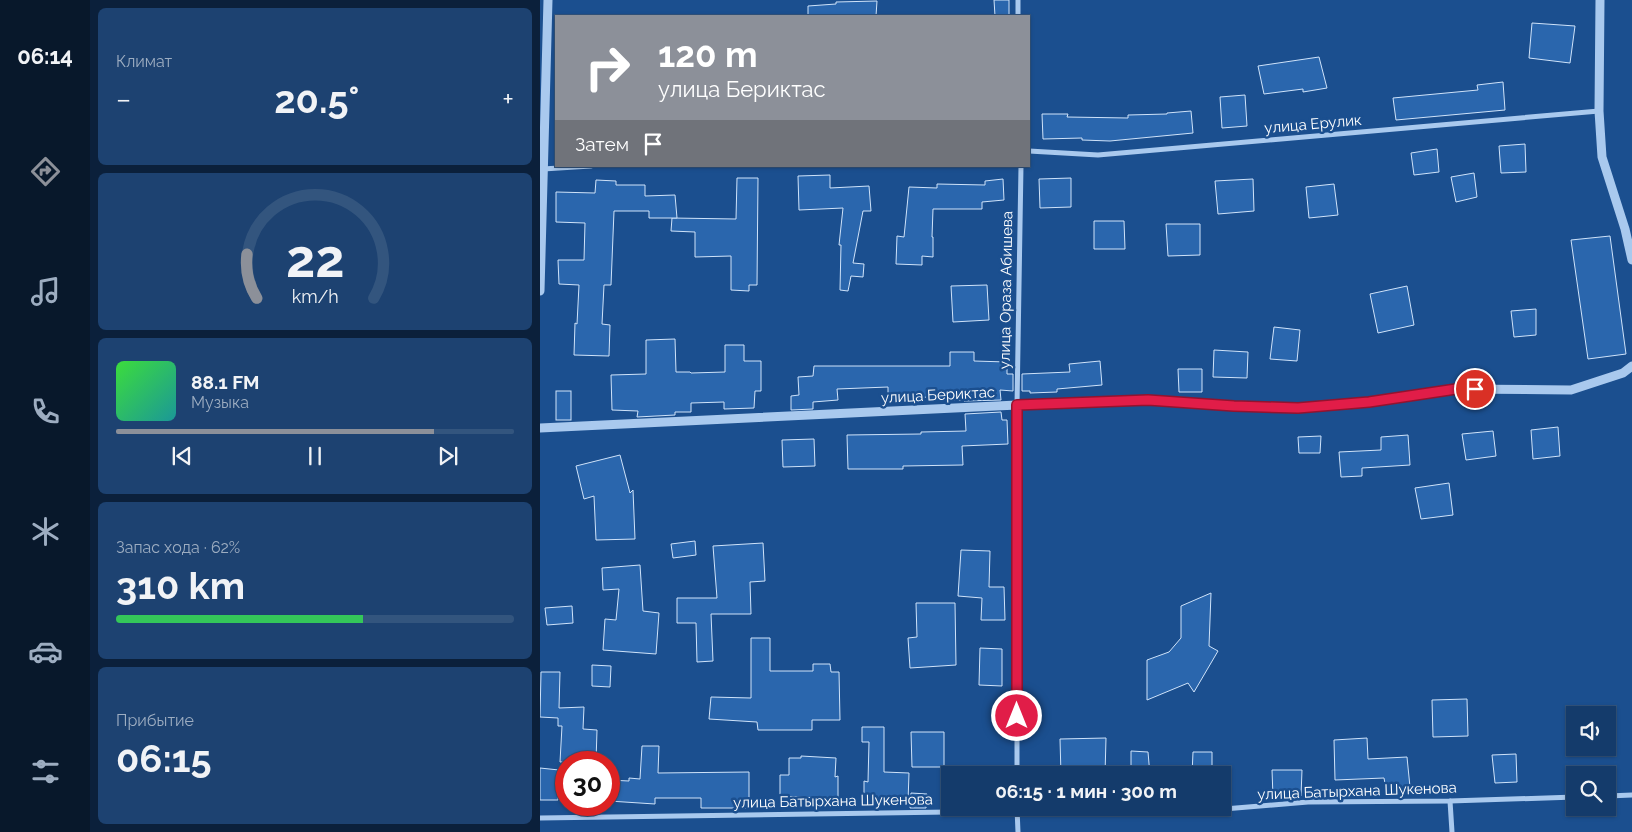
<!DOCTYPE html>
<html lang="ru">
<meta charset="utf-8">
<style>
:root{--surface:#143b6b;--page:#1d4271;--text:#f1f3f6;--muted:#9dadc1;--line:#33557e;--accent:#8c9099}
body{margin:0;font-family:Raleway,sans-serif;background:var(--page);color:var(--text);height:100vh;display:flex;flex-direction:column;font-size:19px;white-space:nowrap}
*{box-sizing:border-box;margin:0}
p{font-size:16px;color:var(--muted)}
.icon{flex:none;width:28px;height:28px;fill:none;stroke:currentColor;stroke-width:2;stroke-linecap:round;stroke-linejoin:round}
.map{position:relative;flex:1;overflow:hidden}
.side{display:flex;flex-direction:column;gap:8px;padding:8px;background:#0b203b;width:450px}
.side>*{flex:none}
.top-card{position:absolute;left:15px;top:15px;width:475px;height:152px;border-radius:0px;box-shadow:0 1px 4px #0004,0 0 0 1px var(--line);background:#8c9099;color:#fff;overflow:hidden}
.tools{position:absolute;left:1026px;top:706px;display:grid;gap:10px}
.tools a{display:grid;place-items:center;width:50px;height:50px;border-radius:0px;background:var(--surface);box-shadow:0 1px 4px #0004,0 0 0 1px var(--line);font-size:25px}
.speed{position:absolute;left:15px;top:751px;display:flex;gap:10px;font-size:25px;font-weight:700;text-align:center}
.speed>*{display:grid;place-content:center;width:65px;height:65px;border-radius:50%;background:var(--surface);box-shadow:0 1px 4px #0004,0 0 0 1px var(--line);line-height:1}
.speed .limit{border:8px solid #d22;background:#fff;color:#111}
.pin{position:absolute;display:grid;place-items:center;width:42px;height:42px;color:#fff;margin:-21px;border:2px solid #fff;border-radius:50%;box-shadow:0 1px 5px #0007}
.me{position:absolute;width:55px;margin:-28px;rotate:0deg;stroke-linejoin:round;filter:drop-shadow(0 0 4px #0008)}
.turn{display:flex;align-items:center;gap:18px;height:105px;padding:0 20px;font-size:22px}
.turn .icon{width:65px;height:65px;stroke-width:2.5}
.turn b{display:block;font-size:35px;line-height:42px}
.then{display:flex;align-items:center;height:48px;padding:0 20px;background:#0003;gap:10px;font-size:19px}
.big{font-size:38px;font-weight:700;line-height:1.1}
.side .tile{flex:1;display:flex;flex-direction:column;justify-content:center;gap:8px;min-width:0;padding:0 18px;border-radius:8px;background:var(--page)}
.side .dial{align-items:center;gap:0}
.dial svg{height:130px;overflow:visible;fill:none;stroke:var(--line);stroke-width:7;stroke-linecap:round;text-anchor:middle}
.dial text{fill:var(--text);stroke:none}
.song{display:flex;align-items:center;gap:15px}
.cover{width:60px;height:60px;border-radius:8px;background:linear-gradient(135deg,hsl(120 70% 55%),hsl(180 70% 35%))}
.played{height:5px;border-radius:2px;background:linear-gradient(90deg,var(--accent) 80%,var(--line) 80%)}
.keys{display:flex;justify-content:space-around;direction:ltr}
.heat{display:flex;justify-content:space-between;align-items:center;font-size:28px;direction:ltr}
.charge{height:8px;border-radius:4px;background:linear-gradient(90deg,#34c759 62%,var(--line) 0)}
.trip{position:absolute;left:401px;top:766px;width:290px;height:50px;border-radius:0px;background:var(--surface);box-shadow:0 1px 4px #0004,0 0 0 1px var(--line);font-weight:700;line-height:50px;text-align:center}
main{display:flex;flex:1;min-height:0}
.dock{display:flex;flex-direction:column;width:90px;justify-content:space-around;align-items:center;background:#08182b;color:var(--muted)}
.dock .icon{width:35px;height:35px}
.dock .active{color:var(--accent)}
.dock b{font-size:22px;color:var(--text)}
.map>svg:first-child{display:block}
.building{fill:#2a66ad;stroke:#cfe3fa}
.lines{fill:none;stroke-linecap:round;stroke-linejoin:round}
.minor{stroke:#a9c9ee;stroke-width:5}
.tertiary{stroke:#a9c9ee;stroke-width:9}
.route-casing{stroke:#92132f;stroke-width:12}
.route{stroke:#e11d48;stroke-width:9}
.labels{text-anchor:middle;dominant-baseline:central;stroke-width:5;stroke-linejoin:round;paint-order:stroke}
.street-label{font-size:15px;fill:#fff;stroke:#1b4f8f}
</style>
<main>
<nav class="dock">
<b>06:14</b>
<svg class="icon active" aria-label="directions" viewBox="0 0 24 24"><path d="M12 3l9 9-9 9-9-9zM9 14v-3h6M13 9l2 2-2 2"/></svg>
<svg class="icon" aria-label="music" viewBox="0 0 24 24"><path d="M9 18V5l10-2v13"/><circle cx="6" cy="18" r="3"/><circle cx="16" cy="16" r="3"/></svg>
<svg class="icon" aria-label="phone" viewBox="0 0 24 24"><path d="M5 4h4l2 5-3 2q2 4 5 5l2-3 5 2v4C11 20 4 13 5 4z"/></svg>
<svg class="icon" aria-label="climate" viewBox="0 0 24 24"><path d="M12 3v18M4 7l16 10M4 17L20 7"/></svg>
<svg class="icon" aria-label="car" viewBox="0 0 24 24"><path d="M5 17H2v-5l4-1 3-4h7l3 4 3 1v5h-3M9 17h6M6 11h13"/><circle cx="7" cy="17" r="2"/><circle cx="17" cy="17" r="2"/></svg>
<svg class="icon" aria-label="filters" viewBox="0 0 24 24"><path d="M4 7h16M4 17h16"/><circle cx="9" cy="7" r="2"/><circle cx="15" cy="17" r="2"/></svg>
</nav>
<section class="side">
<div class="tile"><p>Климат</p>
<div class="heat"><a>−</a><b class="big">20.5°</b><a>+</a></div>
</div>
<div class="tile dial"><svg viewBox="0 0 100 80">
<path d="M14 69A42 42 0 1 1 86 69"/>
<path d="M14 69A42 42 0 0 1 8 42" stroke="#8c9099"/>
<text x="50" y="56" font-size="32" font-weight="700">22</text>
<text x="50" y="72" font-size="11">km/h</text>
</svg></div>
<div class="tile">
<div class="song"><i class="cover"></i><div><b>88.1 FM</b><p>Музыка</p></div></div>
<div class="played"></div>
<div class="keys"><svg class="icon" aria-label="previous" viewBox="0 0 24 24"><path d="M18 5L8 12l10 7zM5 5v14"/></svg><svg class="icon" aria-label="pause" viewBox="0 0 24 24"><path d="M8 5v14M16 5v14"/></svg><svg class="icon" aria-label="next" viewBox="0 0 24 24"><path d="M6 5l10 7-10 7zM19 5v14"/></svg></div>
</div>
<div class="tile"><p>Запас хода · 62%</p><b class="big">310 km</b><div class="charge"></div></div>
<div class="tile"><p>Прибытие</p><b class="big">06:15</b></div>
</section>
<div class="map">
<svg width="1092" height="832" viewBox="0 0 1092 832">
<rect width="100%" height="100%" fill="#1b4f8f"/>
<g class="building">
<path d="M454 0H469V16H455Z"/>
<path d="M337 1 336 16H268V6L296 4V2Z"/>
<path d="M992 23 1035 26 1030 63 989 58Z"/>
<path d="M779 57 787 88 763 92V89L724 94 718 66Z"/>
<path d="M963 82 965 110 856 120 853 98 938 90 937 85Z"/>
<path d="M705 95 707 126 682 128 680 97Z"/>
<path d="M651 111 653 133 570 141 542 140V138L503 139 502 114H528L527 117 588 118V115L627 114V113Z"/>
<path d="M985 144 986 172 961 173 959 146Z"/>
<path d="M897 149 899 172 874 175 871 153Z"/>
<path d="M934 173 937 197 916 202 911 177Z"/>
<path d="M290 175V188L329 186 331 211H323L313 263 324 264 323 277 311 276 308 291 300 290 301 245H299L303 208 259 210 258 176Z"/>
<path d="M197 178H218L217 285H209V291L191 290V256L155 257V232L131 231 132 218 196 219Z"/>
<path d="M531 178V207L500 208 499 179Z"/>
<path d="M463 179 464 200 442 202V209H393L392 237H393V257L382 256V265L356 264 357 236 364 237 369 187 397 188V184L445 185V181Z"/>
<path d="M713 179 714 211 678 214 675 181Z"/>
<path d="M56 180 76 181V185H105V196L135 195 137 218H109V211H74L71 285H64L62 324 70 325 69 356 34 355 35 323 37 324 39 285 19 284 18 260H44L45 223 16 222V192L55 193Z"/>
<path d="M794 184 798 215 769 218 766 187Z"/>
<path d="M554 221H584L585 249H554Z"/>
<path d="M626 224H660V255L628 256Z"/>
<path d="M1070 236 1086 354 1048 359 1031 240Z"/>
<path d="M447 285 449 320 413 322 411 286Z"/>
<path d="M867 286 874 325 838 333 830 294Z"/>
<path d="M996 309V335L974 337 971 311Z"/>
<path d="M734 327 760 330 757 361 730 359Z"/>
<path d="M135 339 136 372H150L151 373 185 372V345H204V361H221V391H215L214 408 184 409V402L151 403V412H135V415L97 417 98 411 72 410 71 375 106 374V340Z"/>
<path d="M674 350 708 352 707 378 673 377Z"/>
<path d="M410 352H434V361L467 362V374H473V391L460 390 461 400 424 401V400H389V397L348 399V387L297 389 298 400 273 402V409L251 410V396L259 395 258 377 273 376 274 366H410Z"/>
<path d="M560 361 562 385 517 389V392L490 393V391H482V374L530 372 529 364Z"/>
<path d="M638 369H662V392H639Z"/>
<rect x="16" y="391" width="15" height="29"/>
<path d="M461 412 462 420H467L468 444 422 446 423 465 363 466V469H308L307 435 381 434V432L426 431 425 414Z"/>
<path d="M1018 427 1020 456 993 459 991 430Z"/>
<path d="M953 431 956 456 926 460 922 434Z"/>
<path d="M868 435 870 465 822 468V476L801 477 799 452 841 450V437Z"/>
<path d="M781 436 780 453H759L758 437Z"/>
<path d="M274 439 275 466 243 467 242 440Z"/>
<path d="M80 455 90 493 93 490 95 539 56 540 54 496 44 499 36 466Z"/>
<path d="M909 483 913 515 881 519 875 488Z"/>
<path d="M155 541 156 555 133 558 131 544Z"/>
<path d="M223 543 225 581 210 582 211 614H171L173 661 157 662 156 623H137V598H177L173 546Z"/>
<path d="M421 550 450 551 449 587H464L465 620H441L442 598 418 596Z"/>
<path d="M100 565 103 611 119 613 116 654 63 650 65 619 76 620 79 589 63 590 62 568Z"/>
<path d="M671 593 669 646 678 651 654 692 648 683 607 700V660L629 652 641 638V606Z"/>
<path d="M376 603H415L416 665 370 668 368 638 377 637Z"/>
<path d="M32 606 33 623 7 625 5 608Z"/>
<path d="M211 638H230V671H273V664H290L291 672H299L300 720H272V730H218L217 722 169 719 171 697 211 698Z"/>
<path d="M440 648 462 649V686L439 685Z"/>
<path d="M52 665 71 666 70 687 52 686Z"/>
<path d="M1 672H20L19 708 44 707 43 729 57 730 56 762H20L22 726H18V718L0 717Z"/>
<path d="M927 699 928 736 893 737 892 700Z"/>
<path d="M322 727H344V772L369 773 368 802 324 800V781L328 782 329 742H322Z"/>
<path d="M371 732H404V767H372Z"/>
<path d="M566 738 565 775H521L520 739Z"/>
<path d="M827 738 828 759 867 757 870 787 846 789 844 778 795 780 794 740Z"/>
<path d="M102 746H119L118 773 209 772V808H161V798H115V804L69 801V780L89 781V778L100 779Z"/>
<path d="M591 751 608 752 610 775H591Z"/>
<path d="M653 752H672V775H652Z"/>
<path d="M976 754 977 782 955 783 952 755Z"/>
<path d="M261 756 296 758 295 777 298 776V799L240 796V775H249V758H261Z"/>
<path d="M0 768 19 770 18 800H0Z"/>
<path d="M732 770H762L761 796 733 797Z"/>
<path d="M371 793 387 794 386 808H370Z"/>
</g>
<g class="lines">
<g class="minor">
<path d="M478 0V16"/>
<path d="M489 151 558 155 1059 111"/>
<path d="M3 169 51 166"/>
<path d="M477 775V405L481 166"/>
<path d="M1068 796 1092 795"/>
<path d="M910 801 912 832"/>
<path d="M477 808 478 832"/>
<path d="M0 818 477 811 624 814 768 802 910 801 1035 797"/>
</g>
<g class="tertiary">
<path d="M1060 0 1059 111 1062 157 1085 229 1092 260"/>
<path d="M0 291 8 0"/>
<path d="M0 428 477 405 608 400 694 406 758 408 829 402 916 389 1031 390 1083 373 1092 366"/>
</g>
</g>
<g class="lines">
<g class="route-casing">
<path id="route" d="M477 716V405L608 400 694 406 758 408 829 402 916 389H935"/>
</g>
<use href="#route" class="route"/>
</g>
<g class="labels">
<g class="street-label">
<text transform="translate(773 124) rotate(-5)">улица Ерулик</text>
<text transform="translate(466 290) rotate(-89)">улица Ораза Абишева</text>
<text transform="translate(398 395) rotate(-3)">улица Бериктас</text>
<text transform="translate(817 791) rotate(-2)">улица Батырхана Шукенова</text>
<text transform="translate(293 801) rotate(-1)">улица Батырхана Шукенова</text>
</g>
</g>
</svg>
<div class="tools">
<a><svg class="icon" aria-label="sound" viewBox="0 0 24 24"><path d="M4 9h4l5-4v14l-5-4H4zM17 9q2 3 0 6"/></svg></a>
<a><svg class="icon" aria-label="search" viewBox="0 0 24 24"><circle cx="10" cy="10" r="6"/><path d="M15 15l6 6"/></svg></a>
</div>
<div class="speed"><div class="limit">30</div></div>
<div class="pin" style="left:935px;top:389px;background:#d93025"><svg class="icon" aria-label="arrive" viewBox="0 0 24 24"><path d="M6 21V4h12l-3 4 3 4H6"/></svg></div>
<svg class="me" style="left:477px;top:716px" viewBox="-20 -20 40 40"><circle r="17" fill="#e11d48" stroke="#fff" stroke-width="3"/><path d="M0-11L8 9 0 5-8 9z" fill="#fff"/></svg>
<div class="trip">06:15 · 1 мин · 300 m</div>
<div class="top-card">
<div class="turn"><svg class="icon" aria-label="right" viewBox="0 0 24 24"><path d="M7 20v-9h11M14 6l5 5-5 5"/></svg><div><b>120 m</b>улица Бериктас</div></div>
<div class="then">Затем<svg class="icon" aria-label="arrive" viewBox="0 0 24 24"><path d="M6 21V4h12l-3 4 3 4H6"/></svg></div>
</div>
</div>
</main>
